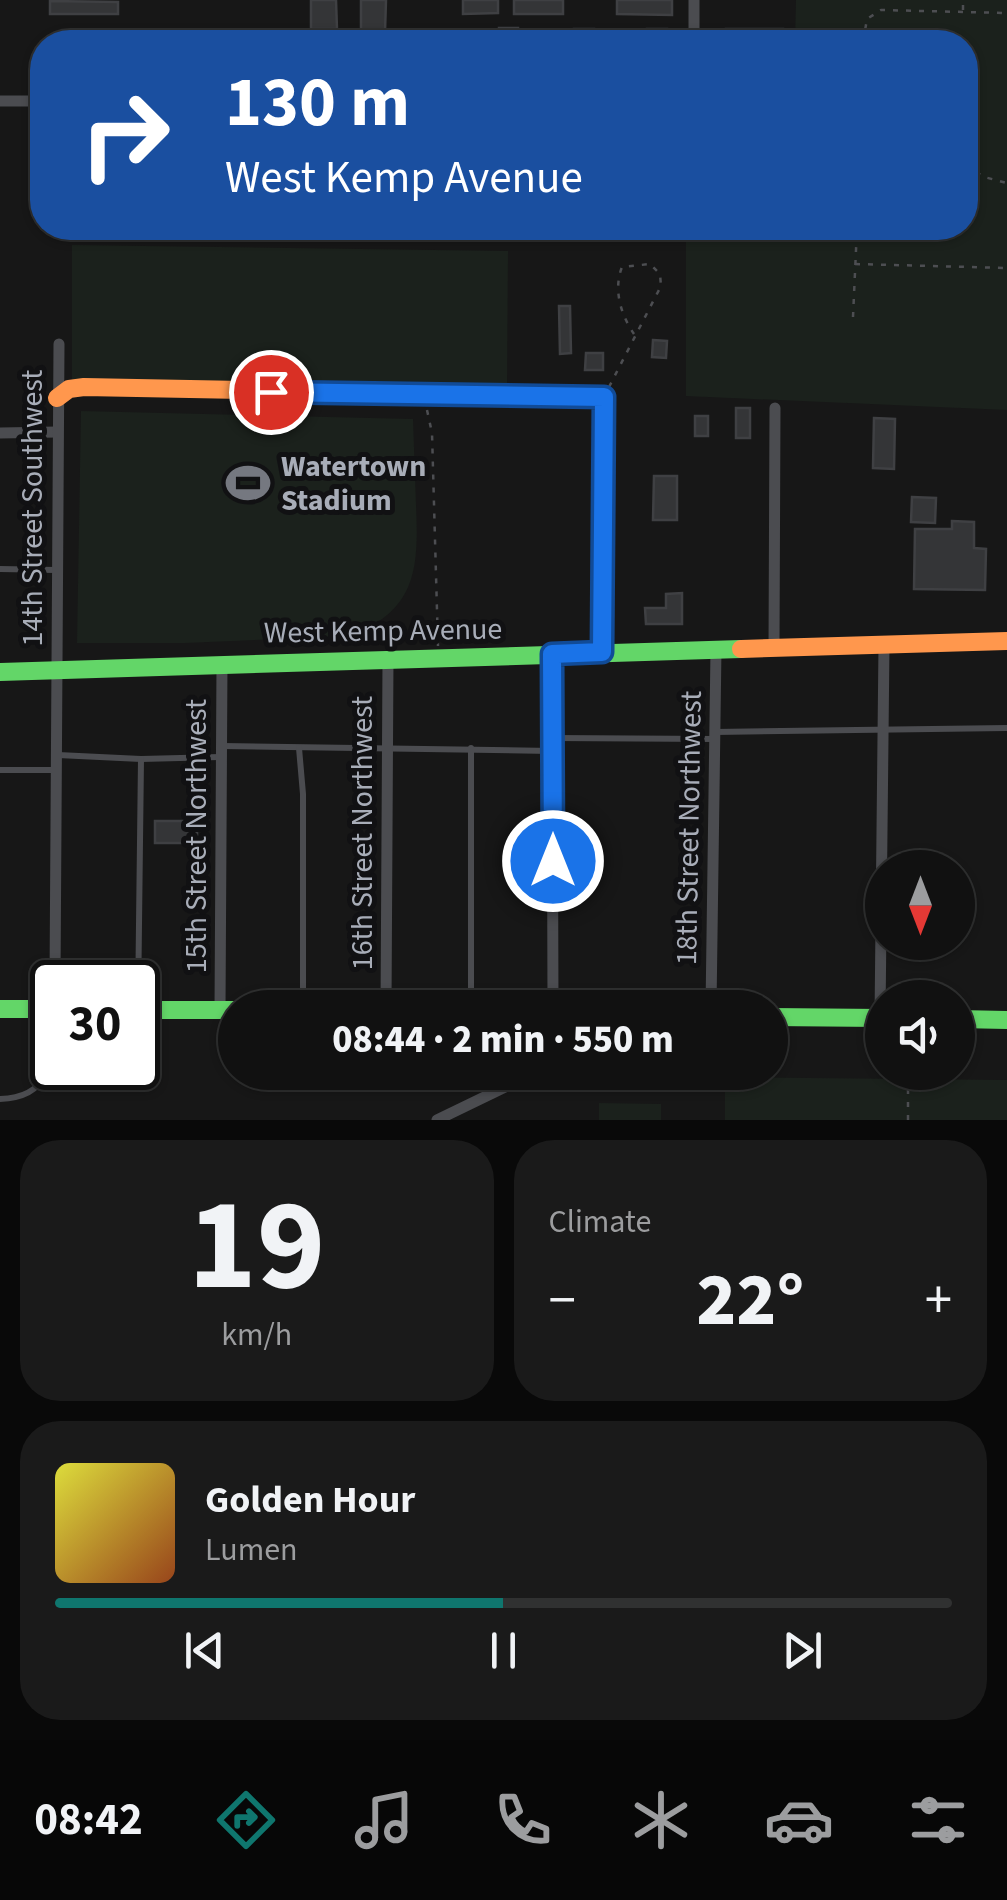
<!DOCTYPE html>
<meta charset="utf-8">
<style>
:root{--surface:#111;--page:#1a1a1a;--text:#f1f3f6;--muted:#9c9d9f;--line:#303131;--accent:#0f766e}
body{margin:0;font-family:"Source Sans 3",sans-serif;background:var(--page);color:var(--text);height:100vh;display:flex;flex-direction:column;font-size:38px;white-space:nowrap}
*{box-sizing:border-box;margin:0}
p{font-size:32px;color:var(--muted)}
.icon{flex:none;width:55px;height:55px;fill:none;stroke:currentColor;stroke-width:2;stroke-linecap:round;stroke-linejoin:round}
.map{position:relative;height:1120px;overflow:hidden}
.sheet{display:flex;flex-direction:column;gap:20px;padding:20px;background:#090909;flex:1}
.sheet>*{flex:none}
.guide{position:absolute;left:30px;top:30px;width:948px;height:210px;border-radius:40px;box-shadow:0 2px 8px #0004,0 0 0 2px var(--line);background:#1a4fa0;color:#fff;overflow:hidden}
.needle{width:65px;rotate:180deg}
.fabs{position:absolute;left:865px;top:850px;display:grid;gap:20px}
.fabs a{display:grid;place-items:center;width:110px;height:110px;border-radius:50%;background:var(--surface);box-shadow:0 2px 8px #0004,0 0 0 2px var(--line);font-size:50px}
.speed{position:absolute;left:30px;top:960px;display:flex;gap:20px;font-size:50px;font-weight:700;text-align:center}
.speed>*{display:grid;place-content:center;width:130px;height:130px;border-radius:50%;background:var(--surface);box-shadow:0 2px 8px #0004,0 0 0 2px var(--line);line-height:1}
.speed .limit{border:5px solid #111;border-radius:15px;background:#fff;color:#111}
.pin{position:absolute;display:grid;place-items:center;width:85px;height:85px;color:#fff;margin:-42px;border:5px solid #fff;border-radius:50%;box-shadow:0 2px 10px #0007}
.me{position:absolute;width:110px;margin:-55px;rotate:0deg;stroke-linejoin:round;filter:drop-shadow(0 0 8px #0008)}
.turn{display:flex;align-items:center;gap:35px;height:210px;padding:0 30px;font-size:45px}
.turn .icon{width:130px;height:130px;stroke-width:2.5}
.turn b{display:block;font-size:70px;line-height:85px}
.big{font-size:75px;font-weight:800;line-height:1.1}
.sheet .tile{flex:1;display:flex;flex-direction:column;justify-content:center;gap:15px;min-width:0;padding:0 35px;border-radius:40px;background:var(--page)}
.sheet .dial{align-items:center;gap:0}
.dial b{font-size:130px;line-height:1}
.song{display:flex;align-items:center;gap:30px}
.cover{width:120px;height:120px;border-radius:15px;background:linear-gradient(135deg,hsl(60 70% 55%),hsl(20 70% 35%))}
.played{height:10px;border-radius:5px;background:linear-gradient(90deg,var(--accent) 50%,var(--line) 50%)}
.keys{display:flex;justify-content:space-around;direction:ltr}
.heat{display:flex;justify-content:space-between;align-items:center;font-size:55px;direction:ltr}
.sheet .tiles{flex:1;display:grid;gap:20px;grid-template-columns:1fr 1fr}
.tile:last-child{grid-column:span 2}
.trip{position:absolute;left:218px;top:990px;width:570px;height:100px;border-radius:50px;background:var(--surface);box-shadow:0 2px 8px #0004,0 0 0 2px var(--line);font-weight:800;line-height:100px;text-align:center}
.dock{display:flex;height:160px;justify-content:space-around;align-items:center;background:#070707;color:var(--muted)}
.dock .icon{width:70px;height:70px}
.dock .current{color:var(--accent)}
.dock b{font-size:45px;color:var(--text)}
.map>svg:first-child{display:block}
.green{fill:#1b211c}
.building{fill:#343537;stroke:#3f4043;stroke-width:2.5}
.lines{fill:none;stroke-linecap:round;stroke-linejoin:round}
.path{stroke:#4d4e52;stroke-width:2.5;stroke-dasharray:5 8;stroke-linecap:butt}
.lane{stroke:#4b4c50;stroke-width:6}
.street{stroke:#4b4c50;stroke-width:11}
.fast{stroke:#63d668;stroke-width:18}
.slow{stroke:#ff974d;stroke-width:18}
.route-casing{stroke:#114b97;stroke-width:25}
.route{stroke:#1a73e8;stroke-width:18}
.labels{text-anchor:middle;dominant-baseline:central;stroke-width:10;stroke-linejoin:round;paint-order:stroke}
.poi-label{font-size:30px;font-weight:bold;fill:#a8adb8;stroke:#111113;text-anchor:start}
.street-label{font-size:30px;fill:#a8adb8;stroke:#111113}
</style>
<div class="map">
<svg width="1007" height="1120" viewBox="0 0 1007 1120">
<rect width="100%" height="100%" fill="#171717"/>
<g class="green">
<path d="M796 0H1007V410L686 396V228H965V42H795Z"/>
<path d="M72 245 508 251 507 389 72 383Z"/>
<path d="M81 411 413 419C414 448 415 476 416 505 419 570 416 612 348 636L185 643H77Z"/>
<path d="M725 1077 1007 1080V1120H725Z"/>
<path d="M599 1103 661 1104V1120H599Z"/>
</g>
<g class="building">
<path d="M311 0H336L337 29H311Z"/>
<path d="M361 0H386L385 32H361Z"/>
<path d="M463 0H498V13L463 14Z"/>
<rect x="514" y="0" width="49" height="14"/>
<path d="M617 0H672V15L617 14Z"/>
<path d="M50 1 118 2V14H50Z"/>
<rect x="499" y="28" width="19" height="14"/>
<path d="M574 29H594L593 42H574Z"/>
<rect x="647" y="29" width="20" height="13"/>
<rect x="726" y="29" width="57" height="13"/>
<path d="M559 306H570L571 353 560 354Z"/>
<path d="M653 340 667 341 666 358 652 357Z"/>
<path d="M586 353H603V370H585Z"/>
<rect x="736" y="408" width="14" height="30"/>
<rect x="695" y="416" width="13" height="20"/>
<path d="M874 418 895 419 894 469 873 468Z"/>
<path d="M654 476H677V520H653Z"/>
<path d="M912 497 936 498 935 523 911 522Z"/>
<path d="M952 521 974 522V548L986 549 985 590 914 589 915 529H952Z"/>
<path d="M682 593V624H646L645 608H666V594Z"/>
<rect x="155" y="821" width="42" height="22"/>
</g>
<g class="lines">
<g class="path">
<path d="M963 10V0"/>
<path d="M863 42 867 19 881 10 1007 13"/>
<path d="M965 165 984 177 1007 183"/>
<path d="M855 264 1007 268"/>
<path d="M853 317 857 228"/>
<path d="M609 387 661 286 660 274 650 264 622 267C613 290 621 315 634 334"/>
<path d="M427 410 432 433 438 646"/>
<path d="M908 1120V1081"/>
</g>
<g class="lane">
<path d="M0 569 56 570"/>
<path d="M715 732 1007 728"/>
<path d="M553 738 715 739"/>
<path d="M222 746 552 751"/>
<path d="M299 748 303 794V1008"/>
<path d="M471 748V1008"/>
<path d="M58 755 141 759 220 757"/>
<path d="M0 770H57"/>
<path d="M138 1007 141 759"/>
<path d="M0 1099C57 1097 50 1054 50 1011"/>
</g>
<g class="street">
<path d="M694 42V0"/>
<path d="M0 101H42"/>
<path d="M0 433 57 432"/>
<path d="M774 647 775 408"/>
<path d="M552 654 553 1008"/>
<path d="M55 982 59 344"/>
<path d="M386 1008 388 659"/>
<path d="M711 1008 716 649"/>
<path d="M220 1010 222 663"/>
<path d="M880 1018 884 644"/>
<path d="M437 1120 536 1072"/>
</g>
<g class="fast">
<path d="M0 672 741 649"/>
<path d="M0 1009H52"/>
<path d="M138 1010H235"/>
<path d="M770 1017 882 1018"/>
<path d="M958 1019 1007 1020"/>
</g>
<g class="slow">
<path d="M57 398 69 389 84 387 604 397 603 652"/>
<path d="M741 649 1007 641"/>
</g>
</g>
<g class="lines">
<g class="route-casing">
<path id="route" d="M271 392 604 397 602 652 552 654 553 861"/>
</g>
<use href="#route" class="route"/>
</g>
<defs>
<g id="stadium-bare" transform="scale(3.45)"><path d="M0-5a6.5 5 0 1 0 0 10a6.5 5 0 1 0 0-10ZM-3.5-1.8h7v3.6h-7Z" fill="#757880" stroke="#111113" stroke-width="2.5" paint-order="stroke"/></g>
</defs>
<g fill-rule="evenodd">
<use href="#stadium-bare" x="248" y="483"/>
</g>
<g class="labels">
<g class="poi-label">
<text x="281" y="466">Watertown<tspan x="281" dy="34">Stadium</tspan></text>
</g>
<g class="street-label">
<text transform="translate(32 508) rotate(-90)">14th Street Southwest</text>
<text transform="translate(383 631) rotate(-1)">West Kemp Avenue</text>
<text transform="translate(689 828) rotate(-89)">18th Street Northwest</text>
<text transform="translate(362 833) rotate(-90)">16th Street Northwest</text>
<text transform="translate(196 836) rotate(-90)">15th Street Northwest</text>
</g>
</g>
</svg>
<div class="fabs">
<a><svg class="needle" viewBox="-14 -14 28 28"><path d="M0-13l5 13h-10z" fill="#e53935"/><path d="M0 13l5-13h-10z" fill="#9c9d9f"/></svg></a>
<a><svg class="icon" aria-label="sound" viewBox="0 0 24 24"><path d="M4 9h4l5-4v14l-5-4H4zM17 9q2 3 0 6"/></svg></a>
</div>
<div class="speed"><div class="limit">30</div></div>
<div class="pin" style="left:271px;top:392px;background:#d93025"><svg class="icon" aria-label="arrive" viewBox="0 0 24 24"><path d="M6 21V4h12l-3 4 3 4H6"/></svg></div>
<svg class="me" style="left:553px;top:861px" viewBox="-20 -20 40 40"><circle r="17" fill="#1a73e8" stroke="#fff" stroke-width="3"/><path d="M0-11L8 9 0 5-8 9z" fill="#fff"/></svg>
<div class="trip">08:44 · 2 min · 550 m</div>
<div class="guide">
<div class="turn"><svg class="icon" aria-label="right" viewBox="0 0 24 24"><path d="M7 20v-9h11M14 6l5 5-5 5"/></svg><div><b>130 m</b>West Kemp Avenue</div></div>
</div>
</div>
<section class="sheet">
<div class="tiles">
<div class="tile dial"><b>19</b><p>km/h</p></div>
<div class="tile"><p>Climate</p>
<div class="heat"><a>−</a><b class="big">22°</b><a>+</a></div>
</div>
<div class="tile">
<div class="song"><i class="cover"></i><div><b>Golden Hour</b><p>Lumen</p></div></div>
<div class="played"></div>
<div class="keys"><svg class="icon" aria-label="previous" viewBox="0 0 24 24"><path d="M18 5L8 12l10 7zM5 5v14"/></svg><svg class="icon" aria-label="pause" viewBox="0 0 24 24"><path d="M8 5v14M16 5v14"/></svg><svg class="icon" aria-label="next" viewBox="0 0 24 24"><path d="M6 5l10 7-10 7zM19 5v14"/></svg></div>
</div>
</div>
</section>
<nav class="dock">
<b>08:42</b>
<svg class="icon current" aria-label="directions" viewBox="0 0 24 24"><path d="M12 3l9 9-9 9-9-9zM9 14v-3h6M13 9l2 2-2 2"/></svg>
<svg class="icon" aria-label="music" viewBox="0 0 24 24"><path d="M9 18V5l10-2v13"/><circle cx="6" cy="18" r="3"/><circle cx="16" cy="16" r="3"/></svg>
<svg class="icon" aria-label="phone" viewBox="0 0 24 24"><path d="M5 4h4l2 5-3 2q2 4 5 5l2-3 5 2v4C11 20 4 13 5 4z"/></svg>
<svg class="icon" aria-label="climate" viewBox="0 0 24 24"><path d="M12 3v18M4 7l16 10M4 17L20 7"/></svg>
<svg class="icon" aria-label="car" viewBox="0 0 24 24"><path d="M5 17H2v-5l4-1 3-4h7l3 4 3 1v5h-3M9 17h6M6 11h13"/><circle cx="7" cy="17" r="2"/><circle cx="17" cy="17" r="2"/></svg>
<svg class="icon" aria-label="filters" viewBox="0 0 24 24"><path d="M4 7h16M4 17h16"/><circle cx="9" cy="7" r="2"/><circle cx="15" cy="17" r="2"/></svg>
</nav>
